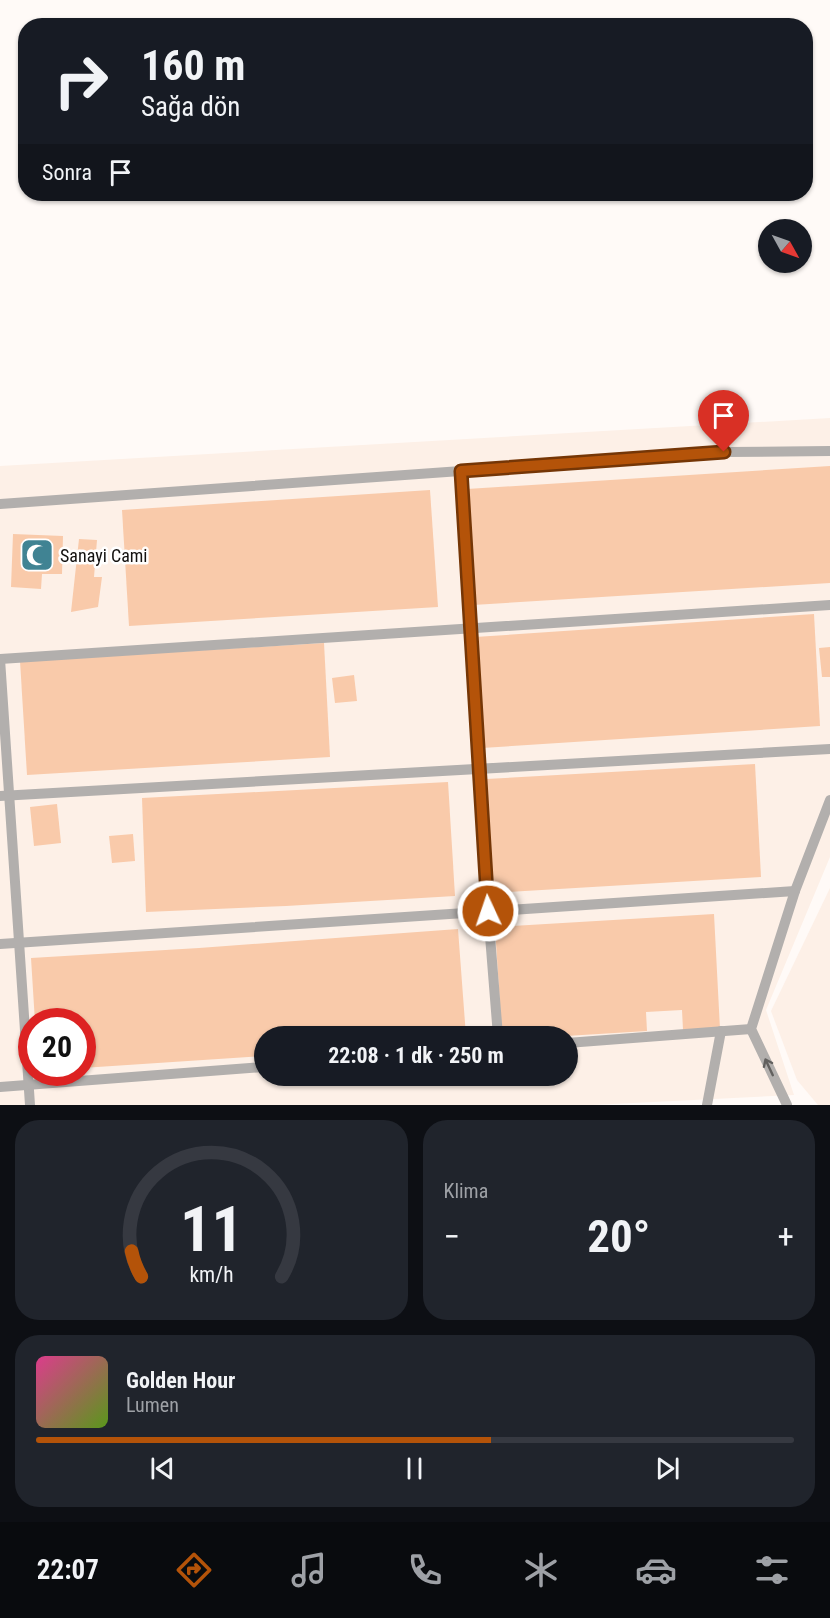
<!DOCTYPE html>
<html lang="tr">
<meta charset="utf-8">
<style>
:root{--surface:#171b24;--page:#20242c;--text:#f1f3f6;--muted:#9ea1a6;--line:#363941;--accent:#b45309}
body{margin:0;font-family:"Roboto Condensed",sans-serif;background:var(--page);color:var(--text);height:100vh;display:flex;flex-direction:column;font-size:22px;white-space:nowrap}
*{box-sizing:border-box;margin:0}
p{font-size:20px;color:var(--muted)}
.icon{flex:none;width:33px;height:33px;fill:none;stroke:currentColor;stroke-width:2;stroke-linecap:round;stroke-linejoin:round}
.map{position:relative;height:1105px;overflow:hidden}
.details{display:flex;flex-direction:column;gap:15px;padding:15px;background:#0d0f14;flex:1}
.details>*{flex:none}
.top-card{position:absolute;left:18px;top:18px;width:795px;height:183px;border-radius:24px;box-shadow:0 2px 4px #0004;background:#171b24;color:var(--text);overflow:hidden}
.needle{width:39px;rotate:130deg}
.controls{position:absolute;left:758px;top:219px;display:grid;gap:12px}
.controls a{display:grid;place-items:center;width:54px;height:54px;border-radius:50%;background:var(--surface);box-shadow:0 2px 4px #0004;font-size:30px}
.speed{position:absolute;left:18px;top:1008px;display:flex;gap:12px;font-size:30px;font-weight:700;text-align:center}
.speed>*{display:grid;place-content:center;width:78px;height:78px;border-radius:50%;background:var(--surface);box-shadow:0 2px 4px #0004;line-height:1}
.speed .limit{border:9px solid #d22;background:#fff;color:#111}
.pin{position:absolute;display:grid;place-items:center;width:51px;height:51px;color:#fff;margin:-62px -26px;border-radius:50% 50% 50% 0;rotate:-45deg;box-shadow:0 0 6px #0007}
.pin .icon{rotate:45deg}
.me{position:absolute;width:66px;margin:-33px;rotate:357deg;stroke-linejoin:round;filter:drop-shadow(0 0 4px #0008)}
.turn{display:flex;align-items:center;gap:21px;height:126px;padding:0 24px;font-size:27px}
.turn .icon{width:78px;height:78px;stroke-width:2.5}
.turn b{display:block;font-size:42px;line-height:51px}
.then{display:flex;align-items:center;height:57px;padding:0 24px;background:#0003;gap:12px;font-size:22px}
.big{font-size:45px;font-weight:700;line-height:1.1}
.details .widget{flex:1;display:flex;flex-direction:column;justify-content:center;gap:9px;min-width:0;padding:0 21px;border-radius:24px;background:var(--page)}
.details .dial{align-items:center;gap:0}
.dial svg{height:156px;overflow:visible;fill:none;stroke:var(--line);stroke-width:7;stroke-linecap:round;text-anchor:middle}
.dial text{fill:var(--text);stroke:none}
.song{display:flex;align-items:center;gap:18px}
.cover{width:72px;height:72px;border-radius:9px;background:linear-gradient(135deg,hsl(330 70% 55%),hsl(90 70% 35%))}
.played{height:6px;border-radius:3px;background:linear-gradient(90deg,var(--accent) 60%,var(--line) 60%)}
.keys{display:flex;justify-content:space-around;direction:ltr}
.heat{display:flex;justify-content:space-between;align-items:center;font-size:33px;direction:ltr}
.details .tiles{flex:1;display:grid;gap:15px;grid-template-columns:1fr 1fr}
.widget:last-child{grid-column:span 2}
.trip{position:absolute;left:254px;top:1026px;width:324px;height:60px;border-radius:30px;background:var(--surface);box-shadow:0 2px 4px #0004;font-weight:700;line-height:60px;text-align:center}
.menu{display:flex;height:96px;justify-content:space-around;align-items:center;background:#090b0e;color:var(--muted)}
.menu .icon{width:42px;height:42px}
.menu .on{color:var(--accent)}
.menu b{font-size:27px;color:var(--text)}
.map>svg:first-child{display:block}
.built{fill:#fdf0e7;fill-rule:evenodd}
.building{fill:#f9caaa}
.lines{fill:none;stroke-linecap:round;stroke-linejoin:round}
.service{stroke:#b2afad;stroke-width:10}
.oneway{stroke:#62605e}
.route-casing{stroke:#753606;stroke-width:15}
.route{stroke:#b45309;stroke-width:10}
.labels{text-anchor:middle;dominant-baseline:central;stroke-width:5;stroke-linejoin:round;paint-order:stroke}
.poi-label{font-size:18px;fill:#13110f;stroke:#fff;text-anchor:start}
</style>
<div class="map">
<svg width="830" height="1105" viewBox="0 0 830 1105">
<rect width="100%" height="100%" fill="#fffaf7"/>
<g class="built">
<path d="M830 418V857L766 1010 794 1095 593 1105H0V466ZM32 1022H82V1072H32ZM264 1036H567V1076H264Z"/>
<path d="M830 888V1105H818L797 1080 771 1011Z"/>
</g>
<g class="building">
<path d="M830 466V583L473 605 467 489Z"/>
<path d="M430 490 438 607 129 626 122 510Z"/>
<path d="M13 534 63 536 62 574H42L41 589 11 587Z"/>
<path d="M79 539 97 540 94 577H102L98 607 71 612Z"/>
<path d="M814 614 820 726 482 748 475 637Z"/>
<path d="M324 643 330 757 27 775 20 661Z"/>
<path d="M830 647V677H822L819 648Z"/>
<path d="M354 675 357 701 335 703 332 678Z"/>
<path d="M755 764 761 877 492 893 486 779Z"/>
<path d="M448 782 455 896 286 906 146 912 142 798Z"/>
<path d="M57 804 61 843 34 846 30 807Z"/>
<path d="M133 834 135 861 112 863 109 836Z"/>
<path d="M714 914 720 1029 683 1030 682 1010 646 1012 647 1031 566 1036H502L495 927Z"/>
<path d="M458 929 466 1036H296L295 1035 264 1036V1056L82 1068V1022H35L31 958 199 948Z"/>
</g>
<g class="lines">
<g class="service">
<path d="M461 471 488 911 498 1036"/>
<path d="M0 504 725 452 830 451"/>
<path d="M0 659 830 605"/>
<path d="M0 659 30 1105"/>
<path d="M0 796 830 749"/>
<path d="M0 944 795 891"/>
<path d="M567 1043 751 1029"/>
<path d="M0 1087 264 1067"/>
<path d="M707 1105 721 1031"/>
<path d="M787 1105 751 1029 795 891 830 800"/>
</g>
</g>
<defs><path id="oneway-shaft" d="M-6 0H5M1.5-3L5.5 0L1.5 3" fill="none" stroke-width="1.6" stroke-linecap="round" stroke-linejoin="round" transform="scale(1.5)"/></defs>
<use class="oneway" href="#oneway-shaft" transform="translate(769 1067) rotate(-115)"/>
<g class="lines">
<g class="route-casing">
<path id="route" d="M488 911 461 471 724 452"/>
</g>
<use href="#route" class="route"/>
</g>
<defs>
<g id="mosque-square" transform="scale(1.725)"><rect x="-9" y="-9" width="18" height="18" rx="4" fill="#408393" stroke="#fff"/><path d="M3.5-4.9A6 6 0 1 0 3.5 4.9A5 5 0 1 1 3.5-4.9Z" fill="#fff"/></g>
</defs>
<g fill-rule="evenodd">
<use href="#mosque-square" x="37" y="555"/>
</g>
<g class="labels">
<g class="poi-label">
<text x="60" y="555">Sanayi Cami</text>
</g>
</g>
</svg>
<div class="controls">
<a><svg class="needle" viewBox="-14 -14 28 28"><path d="M0-13l5 13h-10z" fill="#e53935"/><path d="M0 13l5-13h-10z" fill="#9ea1a6"/></svg></a>
</div>
<div class="speed"><div class="limit">20</div></div>
<div class="pin" style="left:724px;top:452px;background:#d93025"><svg class="icon" aria-label="arrive" viewBox="0 0 24 24"><path d="M6 21V4h12l-3 4 3 4H6"/></svg></div>
<svg class="me" style="left:488px;top:911px" viewBox="-20 -20 40 40"><circle r="17" fill="#b45309" stroke="#fff" stroke-width="3"/><path d="M0-11L8 9 0 5-8 9z" fill="#fff"/></svg>
<div class="trip">22:08 · 1 dk · 250 m</div>
<div class="top-card">
<div class="turn"><svg class="icon" aria-label="right" viewBox="0 0 24 24"><path d="M7 20v-9h11M14 6l5 5-5 5"/></svg><div><b>160 m</b>Sağa dön</div></div>
<div class="then">Sonra<svg class="icon" aria-label="arrive" viewBox="0 0 24 24"><path d="M6 21V4h12l-3 4 3 4H6"/></svg></div>
</div>
</div>
<section class="details">
<div class="tiles">
<div class="widget dial"><svg viewBox="0 0 100 80">
<path d="M14 69A42 42 0 1 1 86 69"/>
<path d="M14 69A42 42 0 0 1 9 56" stroke="#b45309"/>
<text x="50" y="56" font-size="32" font-weight="700">11</text>
<text x="50" y="72" font-size="11">km/h</text>
</svg></div>
<div class="widget"><p>Klima</p>
<div class="heat"><a>−</a><b class="big">20°</b><a>+</a></div>
</div>
<div class="widget">
<div class="song"><i class="cover"></i><div><b>Golden Hour</b><p>Lumen</p></div></div>
<div class="played"></div>
<div class="keys"><svg class="icon" aria-label="previous" viewBox="0 0 24 24"><path d="M18 5L8 12l10 7zM5 5v14"/></svg><svg class="icon" aria-label="pause" viewBox="0 0 24 24"><path d="M8 5v14M16 5v14"/></svg><svg class="icon" aria-label="next" viewBox="0 0 24 24"><path d="M6 5l10 7-10 7zM19 5v14"/></svg></div>
</div>
</div>
</section>
<nav class="menu">
<b>22:07</b>
<svg class="icon on" aria-label="directions" viewBox="0 0 24 24"><path d="M12 3l9 9-9 9-9-9zM9 14v-3h6M13 9l2 2-2 2"/></svg>
<svg class="icon" aria-label="music" viewBox="0 0 24 24"><path d="M9 18V5l10-2v13"/><circle cx="6" cy="18" r="3"/><circle cx="16" cy="16" r="3"/></svg>
<svg class="icon" aria-label="phone" viewBox="0 0 24 24"><path d="M5 4h4l2 5-3 2q2 4 5 5l2-3 5 2v4C11 20 4 13 5 4z"/></svg>
<svg class="icon" aria-label="climate" viewBox="0 0 24 24"><path d="M12 3v18M4 7l16 10M4 17L20 7"/></svg>
<svg class="icon" aria-label="car" viewBox="0 0 24 24"><path d="M5 17H2v-5l4-1 3-4h7l3 4 3 1v5h-3M9 17h6M6 11h13"/><circle cx="7" cy="17" r="2"/><circle cx="17" cy="17" r="2"/></svg>
<svg class="icon" aria-label="filters" viewBox="0 0 24 24"><path d="M4 7h16M4 17h16"/><circle cx="9" cy="7" r="2"/><circle cx="15" cy="17" r="2"/></svg>
</nav>
